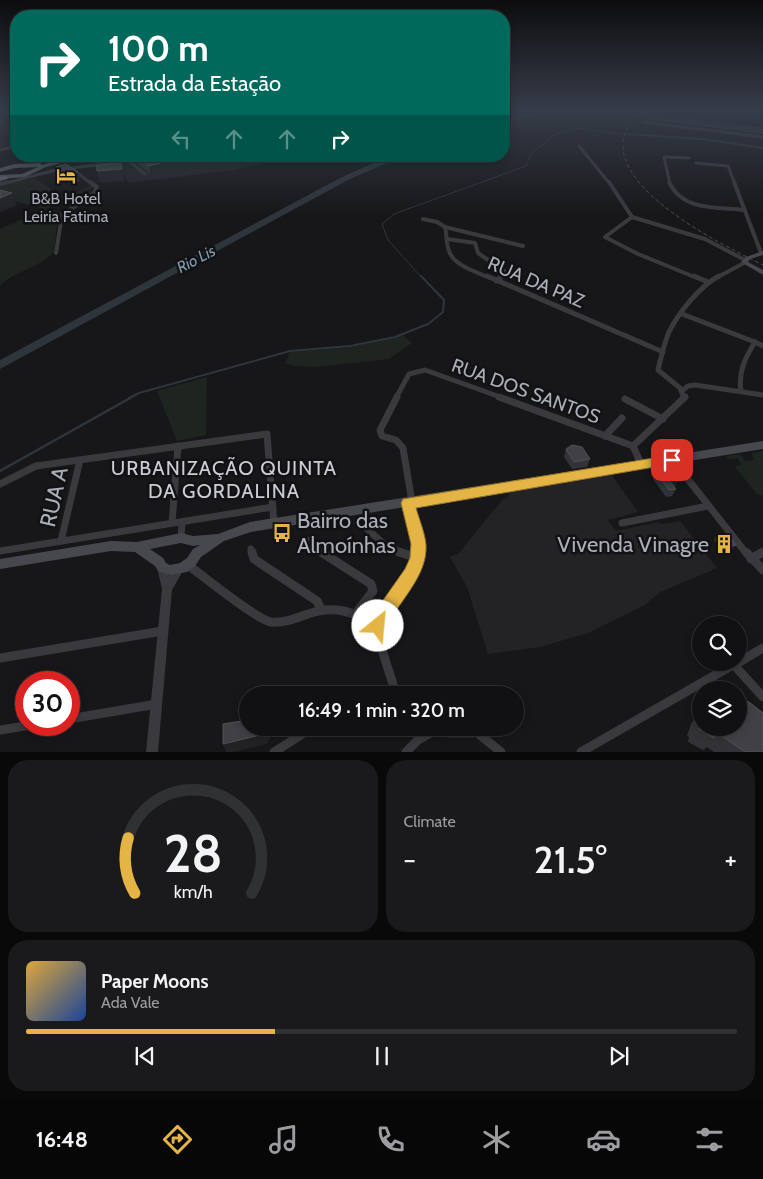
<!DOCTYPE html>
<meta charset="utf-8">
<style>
:root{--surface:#111113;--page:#1a1a1c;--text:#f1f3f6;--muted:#9c9da0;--line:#303133;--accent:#e4b544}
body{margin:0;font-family:Cabin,sans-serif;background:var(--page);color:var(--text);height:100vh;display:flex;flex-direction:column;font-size:19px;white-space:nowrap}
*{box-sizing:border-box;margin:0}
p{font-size:16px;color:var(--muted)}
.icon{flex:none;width:28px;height:28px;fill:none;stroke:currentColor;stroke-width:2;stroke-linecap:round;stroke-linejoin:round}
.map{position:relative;height:752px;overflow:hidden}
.side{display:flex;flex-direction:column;gap:8px;padding:8px;background:#09090a;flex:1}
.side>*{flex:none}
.hud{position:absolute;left:10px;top:10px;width:500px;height:152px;border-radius:20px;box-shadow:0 2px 8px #0003,0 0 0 1px var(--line);background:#00695c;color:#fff;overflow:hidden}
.controls{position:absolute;left:692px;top:616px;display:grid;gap:10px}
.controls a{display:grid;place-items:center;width:55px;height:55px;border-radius:50%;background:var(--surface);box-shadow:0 2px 8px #0003,0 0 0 1px var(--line);font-size:25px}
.speed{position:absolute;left:15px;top:671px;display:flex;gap:10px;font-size:25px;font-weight:700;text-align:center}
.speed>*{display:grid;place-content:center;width:65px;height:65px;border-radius:50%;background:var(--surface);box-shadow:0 2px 8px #0003,0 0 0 1px var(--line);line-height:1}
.speed .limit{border:8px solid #d22;background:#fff;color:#111}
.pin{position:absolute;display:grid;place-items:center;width:42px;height:42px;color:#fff;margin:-21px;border-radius:10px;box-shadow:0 2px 8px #0006}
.me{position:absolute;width:55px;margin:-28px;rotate:28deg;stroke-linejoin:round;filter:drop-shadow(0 0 4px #0008)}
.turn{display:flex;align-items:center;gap:18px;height:105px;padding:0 15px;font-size:22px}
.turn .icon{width:65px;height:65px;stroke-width:2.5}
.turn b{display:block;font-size:35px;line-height:42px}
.lanes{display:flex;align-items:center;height:48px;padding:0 15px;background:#0003;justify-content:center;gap:25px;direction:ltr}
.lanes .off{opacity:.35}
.big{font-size:38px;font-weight:600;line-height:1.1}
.side .widget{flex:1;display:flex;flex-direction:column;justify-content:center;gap:8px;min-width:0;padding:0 18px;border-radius:20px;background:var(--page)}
.side .dial{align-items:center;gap:0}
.dial svg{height:130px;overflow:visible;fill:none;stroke:var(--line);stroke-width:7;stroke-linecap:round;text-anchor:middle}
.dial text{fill:var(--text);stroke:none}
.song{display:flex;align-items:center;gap:15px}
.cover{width:60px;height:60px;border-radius:8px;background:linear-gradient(135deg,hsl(40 70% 55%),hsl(220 70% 35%))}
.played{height:5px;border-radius:2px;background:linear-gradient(90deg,var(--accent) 35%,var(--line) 35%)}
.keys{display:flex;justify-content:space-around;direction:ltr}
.heat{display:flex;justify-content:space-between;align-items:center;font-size:28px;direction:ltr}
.side .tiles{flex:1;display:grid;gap:8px;grid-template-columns:1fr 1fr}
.widget:last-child{grid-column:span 2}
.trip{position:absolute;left:239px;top:686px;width:285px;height:50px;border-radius:25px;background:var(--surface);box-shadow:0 2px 8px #0003,0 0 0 1px var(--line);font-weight:600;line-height:50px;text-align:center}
.dock{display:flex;height:80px;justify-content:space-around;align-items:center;background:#070708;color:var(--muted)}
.dock .icon{width:35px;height:35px}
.dock .current{color:var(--accent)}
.dock b{font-size:22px;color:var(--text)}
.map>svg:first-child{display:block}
.built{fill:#232326}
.green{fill:#1e241f}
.water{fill:#2e353c}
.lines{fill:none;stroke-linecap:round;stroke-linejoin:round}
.stream-far2{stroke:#2e353c;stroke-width:1}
.stream-far1{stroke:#2e353c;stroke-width:2}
.stream{stroke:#2e353c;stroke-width:2.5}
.canal{fill:#2e353c;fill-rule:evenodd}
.river{fill:#2e353c;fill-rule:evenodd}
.minor-far4{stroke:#39393e;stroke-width:3}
.minor-far3{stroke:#39393e;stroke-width:4}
.minor-far2{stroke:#39393e;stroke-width:5}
.minor-far1{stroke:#39393e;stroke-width:7}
.minor{stroke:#39393e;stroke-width:9}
.tertiary{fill:#39393e;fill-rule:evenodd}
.secondary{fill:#47484e;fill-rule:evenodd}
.primary{fill:#55565d;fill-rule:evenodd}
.motorway{fill:#65676e;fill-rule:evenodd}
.rail{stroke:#4c4d53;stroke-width:1;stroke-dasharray:4 2.5;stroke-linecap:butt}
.wall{fill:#333337}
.shaded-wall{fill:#222225}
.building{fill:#404045;stroke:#505257}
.route{fill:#e4b544;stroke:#94762c}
.labels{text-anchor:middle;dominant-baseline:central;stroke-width:5;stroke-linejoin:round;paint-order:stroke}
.far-poi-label{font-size:16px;fill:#aaaeb8;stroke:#121214}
.far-water-label{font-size:16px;font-style:italic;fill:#849ab0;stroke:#121214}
.street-label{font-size:19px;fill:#aaaeb8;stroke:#121214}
.neighbourhood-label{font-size:20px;letter-spacing:1px;fill:#cbcdd4;stroke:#121214}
.near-street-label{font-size:22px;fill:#aaaeb8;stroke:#121214}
.near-poi-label{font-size:22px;fill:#aaaeb8;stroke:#121214;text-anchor:start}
</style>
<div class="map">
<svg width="763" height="752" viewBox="0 0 763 752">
<rect width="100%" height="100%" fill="#171719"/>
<g class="built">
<path d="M139 156H292L234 170 128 183 120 164Z"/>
<path d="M611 474 638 512 608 520 616 531 659 522 661 524 680 521 717 568 660 592 645 605 588 633 540 647 488 654 467 587 450 557 459 553 502 500 508 497 510 491Z"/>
</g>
<g class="green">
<path d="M35 178 64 198 91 185 95 187 46 209 62 212 58 217 54 252C40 268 15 270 0 286V229L44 209 0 197V185Z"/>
<path d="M403 335 412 343 389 359 316 367 294 366 285 363 290 352 350 347Z"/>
<path d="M207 377 206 435 177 441 157 391Z"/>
<path d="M763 451V496L757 494 735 467 742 465 737 458 729 459 726 456 740 454 745 461 754 460 751 453Z"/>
</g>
<g class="water">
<path d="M557 111H596L643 117 590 113H557L504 122V119L526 114Z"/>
<path d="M389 156H403L348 180 0 369V360L340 178Z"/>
</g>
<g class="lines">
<g class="stream-far2">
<path d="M556 134 579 128 620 134"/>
<path d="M422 278 388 240 382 224 394 214 526 166 531 154 554 135"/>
</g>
<path class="stream-far1" d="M129 398 139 393 290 351 350 346 395 337 428 324 443 312 444 300 421 276"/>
<path class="stream" d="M0 471 132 397"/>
<g class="canal">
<path d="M521 110H528L513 113 511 112Z"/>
<path d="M612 110H621L763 128V130Z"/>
<path d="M626 133 703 138 763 147V149L703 140 627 135H626Z"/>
</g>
<path class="river" d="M625 113 763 130V134L623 116Z"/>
<g class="minor-far4">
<path d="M504 113 520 110"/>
<path d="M643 122 763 137"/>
<path d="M579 146 610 184"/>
<path d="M0 150 16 146"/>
<path d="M128 160 145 174"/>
<path d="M696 163 728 166 735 184"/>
<path d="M73 170 92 184"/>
<path d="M2 184 56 170 120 162 134 156"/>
<path d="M670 184 664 157 689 158"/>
</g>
<g class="minor-far3">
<path d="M609 182 632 217"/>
<path d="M669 182C682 211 717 207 744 210"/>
<path d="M734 182 761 253"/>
<path d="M0 184 7 182"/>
<path d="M632 217 605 237 638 254 697 278"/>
<path d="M632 217 705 239 745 260"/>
<path d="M423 219 437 222 445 227C447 235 446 244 449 251 454 266 477 272 490 278"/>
<path d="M445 227 523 246"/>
<path d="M447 239 475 243 478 253 504 271 501 278"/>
<path d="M56 253 62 215 94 193 97 187 90 182"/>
<path d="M716 278 744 263"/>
</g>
<g class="minor-far2">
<path d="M487 276 663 352"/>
<path d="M694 276 708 282"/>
<path d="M496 281 502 276"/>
<path d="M682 314 755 342"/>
<path d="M683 390 688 386 695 385 763 395"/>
<path d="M741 391C738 372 745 358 755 342L763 346"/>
<path d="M396 398 409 374 425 370 503 398"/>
<path d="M684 398 680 388 658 370C661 358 664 343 669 332 679 312 699 287 719 276"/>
</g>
<g class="minor-far1">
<path d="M397 397 380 430 382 436 396 440 403 448 412 502"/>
<path d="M499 397 633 446"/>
<path d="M625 399 663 419"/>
<path d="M605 436 622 418"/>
<path d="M672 459 746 553"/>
<path d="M641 464 633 446 685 397"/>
<path d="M0 484 36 466 267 434 274 524"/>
<path d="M408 503 418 539 419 553"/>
<path d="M172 523 178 446"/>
<path d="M622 523 708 506"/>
<path d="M367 529 384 544 402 553"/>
<path d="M181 538 182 522"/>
<path d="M310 540 315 548 323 553"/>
<path d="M61 541 80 460"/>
<path d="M251 549 252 553"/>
<path d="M0 551 273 507"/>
<path d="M761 553 763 552"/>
</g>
<g class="minor">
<path d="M252 552 254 559 317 601 321 609"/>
<path d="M321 552 371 584 373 591 356 613"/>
<path d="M399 552 418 558"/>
<path d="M746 552 763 570"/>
<path d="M751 559 763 552"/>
<path d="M188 565C203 576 257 620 271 622 283 623 294 619 305 615 334 604 352 611 378 626"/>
<path d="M0 658 163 631"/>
<path d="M739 662 763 648"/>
<path d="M734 665 763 697"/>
<path d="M396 695C391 674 379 649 379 627 380 601 413 580 419 552"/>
<path d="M69 719 157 704"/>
<path d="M440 728 449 733H472L477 728"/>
<path d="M0 730 31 725"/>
<path d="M475 731 501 752"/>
<path d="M274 752 312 728"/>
<path d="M406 752 418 740 439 728"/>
<path d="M581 752 738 662"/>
</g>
<path class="tertiary" d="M162 563 166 564 169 576 175 566 179 564 183 566 184 569 172 590 158 752H146L162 589 157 567 158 564Z"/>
<g class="secondary">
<path d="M763 251V255L750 259 748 262 763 270V275L741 262 746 257Z"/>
<path d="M763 441V449L251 532 224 541 201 557 195 566 187 572 170 575 158 571 155 566 135 552 111 551 0 569V559L111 541 137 542 181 533 193 536 218 534 250 522ZM181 543 193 546 200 545 193 549 187 558 180 563 170 565 166 563 163 558 150 549Z"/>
</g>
<path class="primary" d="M75 156H84L79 158 109 156 78 162 76 161V159L46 167 25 177 0 179V175L22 174 38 167 15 168 0 172V168L15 164 40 163 42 165Z"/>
<path class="motorway" d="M5 176 9 178 7 179 0 181V177Z"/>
<path class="rail" d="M638 110C631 121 621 134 623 148 626 197 724 246 763 265"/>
</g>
<g class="wall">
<path d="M16 140V152L13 150 10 142Z"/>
<path d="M134 156H150L161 163 163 171 150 174 135 161Z"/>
<path d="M56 167 80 181 69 183 59 176Z"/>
<path d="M566 449 590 459 587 467 572 469 564 457Z"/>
<path d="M656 472 676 486H674L676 489 672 496 666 497 653 479Z"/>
<path d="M716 537 734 548 723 551 714 540Z"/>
<path d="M701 710V728H739L763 752H714L707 747 703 750 688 742 689 737 687 736 691 724Z"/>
</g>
<g class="shaded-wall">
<path d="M4 122 8 132 0 134V123Z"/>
<path d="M2 134 6 145 0 148V135Z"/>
<path d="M32 156H39L33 159Z"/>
<path d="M121 162 125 181 100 183 97 171Z"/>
<path d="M161 163 163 171 150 174 149 166Z"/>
<path d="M78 172 80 181 69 183 66 174Z"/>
<path d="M12 193 17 205 0 213V198Z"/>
<path d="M680 478 676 486 667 487 669 480Z"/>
<path d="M736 545 734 548 723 551 725 548Z"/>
<path d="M268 728H270V739L267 744 234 752H226L223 744Z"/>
</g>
<g class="building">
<path d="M0 117 4 122 0 123Z"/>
<path d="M16 140V145L10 142Z"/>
<path d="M136 156H150L161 163 149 166Z"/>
<path d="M121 162 122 169 97 171 96 166Z"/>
<path d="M66 164 78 172 66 174 56 167Z"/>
<path d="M0 190 12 193 0 198Z"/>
<path d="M572 445 582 447 590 459 574 462 566 449Z"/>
<path d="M673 469 680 478 669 480 676 489 669 490 656 472Z"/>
<path d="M727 534 736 545 725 548 716 537Z"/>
<path d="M739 700 749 702 763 713V752H745L716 732 714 738 699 729 700 724 698 723 701 710V728H739Z"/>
<path d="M248 720V728H268V729L264 734 223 744V724Z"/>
</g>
<linearGradient id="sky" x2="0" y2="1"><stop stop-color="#0d0d0e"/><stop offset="0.51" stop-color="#363c49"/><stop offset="1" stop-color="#363c49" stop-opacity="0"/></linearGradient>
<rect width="763" height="215" fill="url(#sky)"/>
<path class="route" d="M672 455 678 460 672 464 416 508C419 519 425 533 426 545 428 577 396 604 384 631L378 633 372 631 370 626 379 606 405 569 410 558 411 544 401 503 403 499Z"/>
<defs>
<g id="hotel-bare" transform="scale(1.5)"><path d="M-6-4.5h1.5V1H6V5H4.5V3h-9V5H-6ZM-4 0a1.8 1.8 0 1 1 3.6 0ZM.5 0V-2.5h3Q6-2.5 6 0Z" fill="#e4b544" stroke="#121214" stroke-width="2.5" paint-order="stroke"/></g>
<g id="bus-bare" transform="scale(1.5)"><path d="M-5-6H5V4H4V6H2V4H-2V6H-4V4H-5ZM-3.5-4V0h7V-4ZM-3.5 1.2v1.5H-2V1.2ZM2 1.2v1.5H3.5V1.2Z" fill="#e4b544" stroke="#121214" stroke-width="2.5" paint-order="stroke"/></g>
<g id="building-bare" transform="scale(1.5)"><path d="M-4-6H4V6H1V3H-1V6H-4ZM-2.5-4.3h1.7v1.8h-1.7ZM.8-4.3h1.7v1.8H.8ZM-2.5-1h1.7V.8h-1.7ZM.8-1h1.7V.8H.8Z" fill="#e4b544" stroke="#121214" stroke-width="2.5" paint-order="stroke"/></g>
</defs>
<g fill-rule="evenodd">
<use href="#hotel-bare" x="66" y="176"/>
<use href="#bus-bare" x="282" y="533"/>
<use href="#building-bare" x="724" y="544"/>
</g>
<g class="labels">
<g class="far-poi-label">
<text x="66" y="198">B&amp;B Hotel<tspan x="66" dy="18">Leiria Fatima</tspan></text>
</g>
<g class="far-water-label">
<text transform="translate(196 259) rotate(-28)">Rio Lis</text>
</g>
<g class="street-label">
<text transform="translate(536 282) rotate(23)">RUA DA PAZ</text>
<text transform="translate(526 391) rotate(20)">RUA DOS SANTOS</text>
</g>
<g class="neighbourhood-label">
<text x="224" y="468">URBANIZAÇÃO QUINTA<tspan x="224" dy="23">DA GORDALINA</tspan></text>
</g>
<g class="near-street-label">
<text transform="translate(54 497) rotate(-77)">RUA A</text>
</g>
<g class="near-poi-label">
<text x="297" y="520">Bairro das<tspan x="297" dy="25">Almoínhas</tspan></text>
<text x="709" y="544" text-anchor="end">Vivenda Vinagre</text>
</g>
</g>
</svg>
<div class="controls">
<a><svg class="icon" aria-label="search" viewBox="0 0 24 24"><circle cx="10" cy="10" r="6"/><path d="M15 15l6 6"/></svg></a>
<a><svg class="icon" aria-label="layers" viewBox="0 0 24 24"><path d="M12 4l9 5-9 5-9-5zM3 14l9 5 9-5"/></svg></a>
</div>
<div class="speed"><div class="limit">30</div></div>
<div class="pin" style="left:672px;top:460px;background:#d93025"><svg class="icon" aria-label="arrive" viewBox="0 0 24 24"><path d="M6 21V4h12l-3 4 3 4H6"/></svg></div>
<svg class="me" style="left:378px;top:626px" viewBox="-20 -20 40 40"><circle r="19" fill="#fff"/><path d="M0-13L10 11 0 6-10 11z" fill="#e4b544"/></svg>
<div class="trip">16:49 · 1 min · 320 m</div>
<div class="hud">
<div class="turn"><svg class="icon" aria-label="right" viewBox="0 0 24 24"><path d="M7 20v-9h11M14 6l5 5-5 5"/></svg><div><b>100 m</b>Estrada da Estação</div></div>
<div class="lanes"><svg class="icon off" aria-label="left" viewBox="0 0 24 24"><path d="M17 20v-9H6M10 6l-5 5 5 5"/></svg><svg class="icon off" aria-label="ahead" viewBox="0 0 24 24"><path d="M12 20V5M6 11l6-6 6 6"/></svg><svg class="icon off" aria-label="ahead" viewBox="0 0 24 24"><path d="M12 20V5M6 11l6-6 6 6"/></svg><svg class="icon" aria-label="right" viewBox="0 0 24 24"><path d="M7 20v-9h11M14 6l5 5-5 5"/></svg></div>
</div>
</div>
<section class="side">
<div class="tiles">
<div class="widget dial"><svg viewBox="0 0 100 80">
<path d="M14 69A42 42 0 1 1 86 69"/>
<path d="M14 69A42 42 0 0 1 10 35" stroke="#e4b544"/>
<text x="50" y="56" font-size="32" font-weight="700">28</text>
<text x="50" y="72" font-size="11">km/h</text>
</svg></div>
<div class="widget"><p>Climate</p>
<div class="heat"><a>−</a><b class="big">21.5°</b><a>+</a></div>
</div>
<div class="widget">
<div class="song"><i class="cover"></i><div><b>Paper Moons</b><p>Ada Vale</p></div></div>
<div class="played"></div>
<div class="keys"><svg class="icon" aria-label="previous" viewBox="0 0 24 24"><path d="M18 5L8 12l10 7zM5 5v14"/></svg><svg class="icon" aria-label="pause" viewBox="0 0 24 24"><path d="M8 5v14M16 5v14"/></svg><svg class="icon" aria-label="next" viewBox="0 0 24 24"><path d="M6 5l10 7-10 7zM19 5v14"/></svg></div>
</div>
</div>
</section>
<nav class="dock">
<b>16:48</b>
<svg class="icon current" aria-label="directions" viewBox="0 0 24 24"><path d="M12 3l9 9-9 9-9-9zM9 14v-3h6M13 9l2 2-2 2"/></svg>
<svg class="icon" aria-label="music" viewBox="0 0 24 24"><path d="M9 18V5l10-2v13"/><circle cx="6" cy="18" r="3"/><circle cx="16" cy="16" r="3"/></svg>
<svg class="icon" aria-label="phone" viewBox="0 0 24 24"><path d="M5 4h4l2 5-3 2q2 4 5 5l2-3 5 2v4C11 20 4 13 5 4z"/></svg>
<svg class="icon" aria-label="climate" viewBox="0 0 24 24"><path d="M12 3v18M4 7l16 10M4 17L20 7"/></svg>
<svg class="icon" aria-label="car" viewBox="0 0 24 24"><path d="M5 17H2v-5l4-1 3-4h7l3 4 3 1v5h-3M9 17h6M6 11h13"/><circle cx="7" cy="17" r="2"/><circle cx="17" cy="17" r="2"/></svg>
<svg class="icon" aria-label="filters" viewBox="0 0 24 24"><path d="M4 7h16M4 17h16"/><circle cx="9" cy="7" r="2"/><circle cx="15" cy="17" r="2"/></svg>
</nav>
